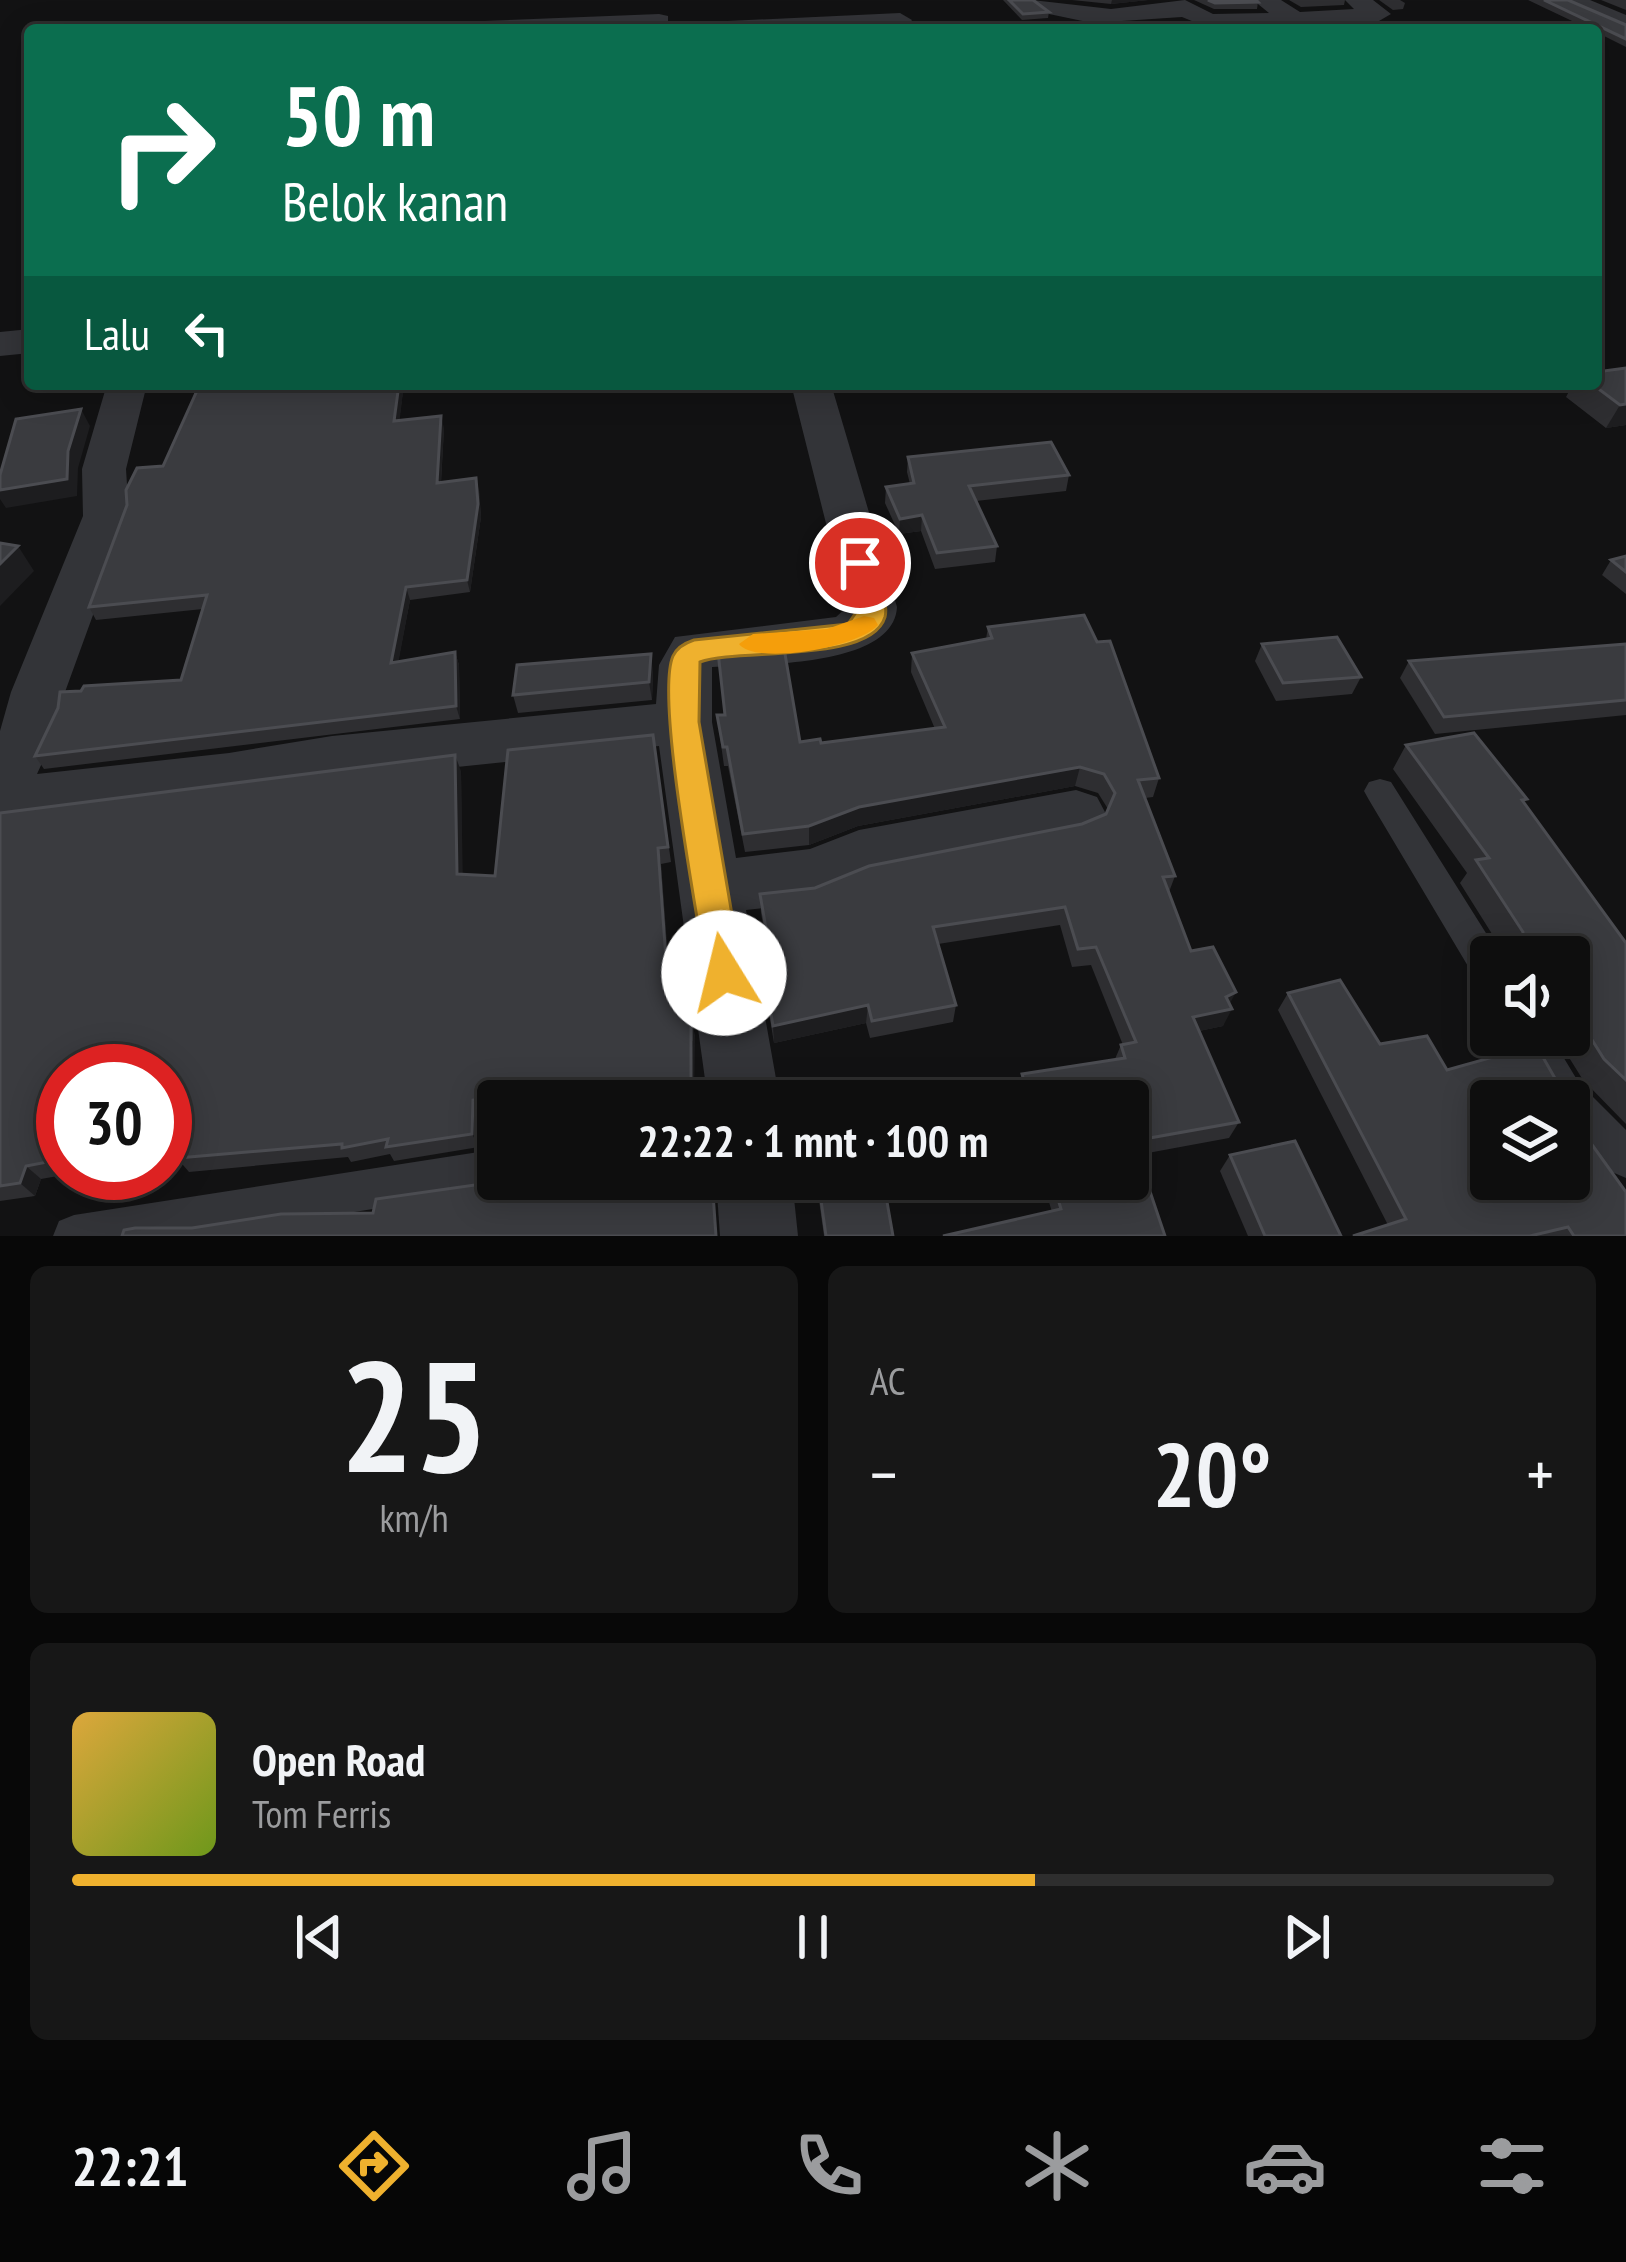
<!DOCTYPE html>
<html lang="id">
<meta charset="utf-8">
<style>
:root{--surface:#0e0e0e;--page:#171717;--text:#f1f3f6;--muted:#9b9c9e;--line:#2e2e2e;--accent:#efb12e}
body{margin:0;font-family:"PT Sans Narrow",sans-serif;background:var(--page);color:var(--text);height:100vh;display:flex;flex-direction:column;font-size:45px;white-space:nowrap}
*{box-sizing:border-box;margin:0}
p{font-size:39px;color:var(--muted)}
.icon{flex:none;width:66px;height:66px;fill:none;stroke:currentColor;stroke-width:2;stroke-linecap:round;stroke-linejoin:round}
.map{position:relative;height:1236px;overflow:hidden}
.drawer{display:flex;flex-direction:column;gap:30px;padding:30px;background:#080808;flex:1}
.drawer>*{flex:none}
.hud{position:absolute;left:24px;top:24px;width:1578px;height:366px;border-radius:12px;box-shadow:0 6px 30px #0003,0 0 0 3px var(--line);background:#0b6e4f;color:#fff;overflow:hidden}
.tools{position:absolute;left:1470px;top:936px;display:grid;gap:24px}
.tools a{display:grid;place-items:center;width:120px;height:120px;border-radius:12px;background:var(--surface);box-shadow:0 6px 30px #0003,0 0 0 3px var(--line);font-size:60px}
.speed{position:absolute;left:36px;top:1044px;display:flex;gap:24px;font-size:60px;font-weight:700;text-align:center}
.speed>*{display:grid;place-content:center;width:156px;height:156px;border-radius:50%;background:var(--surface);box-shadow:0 6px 30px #0003,0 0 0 3px var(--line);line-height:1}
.speed .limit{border:18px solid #d22;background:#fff;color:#111}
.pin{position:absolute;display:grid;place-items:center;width:102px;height:102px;color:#fff;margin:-51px;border:6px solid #fff;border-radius:50%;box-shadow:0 3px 12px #0007}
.me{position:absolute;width:132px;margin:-66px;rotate:351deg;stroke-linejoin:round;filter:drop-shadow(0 0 9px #0008)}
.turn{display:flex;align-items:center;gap:42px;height:252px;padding:0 60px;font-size:54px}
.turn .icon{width:156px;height:156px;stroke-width:2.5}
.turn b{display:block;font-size:84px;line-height:102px}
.then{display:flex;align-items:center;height:114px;padding:0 60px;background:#0003;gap:24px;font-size:45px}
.big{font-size:90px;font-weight:600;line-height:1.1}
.drawer .widget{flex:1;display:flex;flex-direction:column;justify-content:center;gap:18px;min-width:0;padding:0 42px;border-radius:18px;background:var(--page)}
.drawer .dial{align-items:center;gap:0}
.dial b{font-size:156px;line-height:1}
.song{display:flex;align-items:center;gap:36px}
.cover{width:144px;height:144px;border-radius:18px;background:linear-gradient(135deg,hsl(40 70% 55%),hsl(80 70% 35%))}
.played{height:12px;border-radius:6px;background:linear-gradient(90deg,var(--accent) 65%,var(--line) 65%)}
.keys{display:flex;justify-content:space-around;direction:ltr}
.heat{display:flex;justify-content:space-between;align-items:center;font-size:66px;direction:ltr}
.drawer .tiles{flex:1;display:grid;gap:30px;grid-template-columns:1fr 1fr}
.widget:last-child{grid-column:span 2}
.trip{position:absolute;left:477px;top:1080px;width:672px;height:120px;border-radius:12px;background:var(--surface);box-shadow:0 6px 30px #0003,0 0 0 3px var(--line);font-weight:600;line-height:120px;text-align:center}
.tabs{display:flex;height:192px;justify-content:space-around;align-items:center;background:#060606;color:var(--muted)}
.tabs .icon{width:84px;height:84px}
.tabs .selected{color:var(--accent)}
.tabs b{font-size:54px;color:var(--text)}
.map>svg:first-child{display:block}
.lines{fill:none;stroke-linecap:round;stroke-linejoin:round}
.lane{fill:#333438;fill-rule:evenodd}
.street{fill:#333438;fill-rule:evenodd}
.wall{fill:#2e2e31}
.shaded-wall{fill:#1d1d1f}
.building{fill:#3a3b3f;stroke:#4b4c51;stroke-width:3;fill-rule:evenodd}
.route{fill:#efb12e;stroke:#9b731e;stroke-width:3}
.slow{fill:#f59e0b}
</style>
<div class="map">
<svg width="1626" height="1236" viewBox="0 0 1626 1236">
<rect width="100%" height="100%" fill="#121213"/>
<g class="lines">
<g class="lane">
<path d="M1380 779 1391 782 1501 957H1491V988L1478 983 1369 800 1364 791 1369 782Z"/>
<path d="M1511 1035H1550L1579 1083 1626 1130V1178L1612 1172 1569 1128V1101H1547Z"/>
<path d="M498 1149V1179H514L498 1189 204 1236H53L59 1221 74 1215Z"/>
</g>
<g class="street">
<path d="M1032 0 1111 9 1185 0 1213 14 1269 13 1253 0H1281L1300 12 1354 9 1345 0H1373L1391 14 1379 21 1209 28 1182 17 1092 23 1049 14Z"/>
<path d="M1558 0H1590L1626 15V31Z"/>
<path d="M900 13 912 20 909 25 673 30 685 23Z"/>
<path d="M659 14 668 16V26L419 30 431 23Z"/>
<path d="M30 329V353L0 356V332Z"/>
<path d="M107 384H147L126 469 129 516 65 692 62 719 37 774 229 753 332 736 656 704 659 665 675 637 836 617 847 607 791 384H831L897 607C894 668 756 664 712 667V722L736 858 810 849 859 830 1076 790 1097 797 1106 814 1097 831 1076 838 867 880 814 902 746 910 780 1101H708L659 746 332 780 229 799 0 826V731L11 692 83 516 82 469Z"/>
<path d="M716 1179H792L798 1236H720Z"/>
</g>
</g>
<g class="wall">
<path d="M1003 0H1033L1049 12 1048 18 1022 20Z"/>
<path d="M1072 0H1148L1111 4Z"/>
<path d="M1194 0H1256L1258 2 1257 9H1214Z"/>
<path d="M1289 0H1345L1344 5 1301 7Z"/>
<path d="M1379 0H1400L1405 3 1403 9 1393 10Z"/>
<path d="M1528 0H1568L1626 25V47L1596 32V30H1591Z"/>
<path d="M1601 0H1626V10Z"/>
<path d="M1626 368V425L1606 428 1566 397 1573 384H1596Z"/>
<path d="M190 384H404L399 421 444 428 441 483 479 490 481 517 470 592 410 600 398 662 455 652 459 665 460 719 44 769 35 756 181 680 203 609 96 620 89 607 163 466 195 395Z"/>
<path d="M908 457 1069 475 1066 491 976 501 997 546 995 562 935 569 921 531 899 534 885 503 886 487 910 484 907 472Z"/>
<path d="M1626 556V594L1602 575 1611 560Z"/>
<path d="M988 627 1159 778 1153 797 1145 798 1175 876 1169 892 1191 951 1229 1005 1223 1026 1199 1031 1239 1122 1229 1138 1137 1155 1165 1236 1052 1212 1042 1179H1128V1101H1020L1017 1091 1022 1074 1115 1059 1121 1045H1123L1091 965 1072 967 1060 925 938 944 956 1005 953 1022 870 1038 866 1023 774 1043 764 983 763 965 770 964 761 913 760 894 815 888 1082 824 1106 814 1108 809 1098 793 1075 786 858 826 809 845 745 852 728 766H724L717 715 800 742 821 743 935 729 911 672 912 653 986 639Z"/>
<path d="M1262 644 1361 677 1352 694 1276 701 1255 661Z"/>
<path d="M1626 644V715L1435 734 1400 678 1409 661Z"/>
<path d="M653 672 652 700 518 713 513 695Z"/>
<path d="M653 735 671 862 661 864 668 959 676 958 680 1013 691 1012 695 1038 643 1099 620 1101H498V1113L480 1114 479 1147 394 1161 390 1154 351 1162 348 1157 189 1172 177 1158 178 1155 165 1158V1071H63V1173H75L41 1179 35 1196 0 1201V813L461 771 462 874 495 876Z"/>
<path d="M1406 745 1527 799 1524 803 1626 943V1124L1583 1080 1555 1035H1569V957H1501L1504 953 1460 883 1467 873 1393 769Z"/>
<path d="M1288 993 1380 1044 1447 1070 1560 1087 1587 1119 1579 1126 1626 1236H1353L1388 1225 1278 1010Z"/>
<path d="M1230 1155 1341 1236H1248L1220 1171Z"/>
<path d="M816 1179H883L893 1236H824Z"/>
</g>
<g class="shaded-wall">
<path d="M1112 0H1148L1111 4Z"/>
<path d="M399 384H404L398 434 394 421Z"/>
<path d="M1626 404V425L1606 428 1620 405Z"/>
<path d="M81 409 90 426 78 468 77 496 6 508 0 499V490L68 451Z"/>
<path d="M441 416 444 428 440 496 437 483Z"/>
<path d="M476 478 479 490 481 517 470 592 467 580Z"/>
<path d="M922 515 921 531 899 534 900 519Z"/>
<path d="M18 546 34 571 0 606V564Z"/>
<path d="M406 587 410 600 396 675 391 663Z"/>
<path d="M455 652 459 665 460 719 456 706Z"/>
<path d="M651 654 653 672 652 700 649 682Z"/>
<path d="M455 755 461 771 463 890 457 874Z"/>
<path d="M1080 767 1075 786 858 826 809 845V826L859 807Z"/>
<path d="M658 848 661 864 669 974 666 959Z"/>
<path d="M1236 992 1227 1009H1232L1223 1026 1185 1034 1193 1017Z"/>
<path d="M868 1005 866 1023 774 1043 773 1026Z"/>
<path d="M693 1023 695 1038 694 1101H691Z"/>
<path d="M473 1100 480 1114 479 1147 472 1134Z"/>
<path d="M26 1166 41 1179 35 1196 20 1183Z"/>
</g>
<g class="building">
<path d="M1009 0H1033L1049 12 1023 14Z"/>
<path d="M1208 0H1256L1258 2 1215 3Z"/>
<path d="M1544 0H1568L1626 25V39Z"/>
<path d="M1626 368V404L1620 405 1592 384H1596V372Z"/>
<path d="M200 384H399L394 421 441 416 437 483 476 478 478 504 467 580 406 587 391 663 455 652 456 706 35 756 58 708 60 692 81 691 84 686 181 680 207 595 89 607 127 505 126 490 137 468 163 466Z"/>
<path d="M81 409 68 451 67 479 0 490V475L16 419Z"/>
<path d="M1051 442 1069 475 969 486 997 546 937 553 922 515 900 519 886 487 914 483 908 457Z"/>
<path d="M0 543 18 546 0 564Z"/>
<path d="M1626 556V572L1611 560Z"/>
<path d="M1084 615 1097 642 1110 641 1159 778 1138 780 1175 876 1163 877 1191 951 1213 947 1236 992 1226 997 1232 1009 1193 1017 1239 1122 1133 1141 1165 1236H943L1061 1209 1052 1179H1128V1101H1030L1022 1074 1125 1058 1121 1045 1136 1042 1096 947 1078 949 1065 907 933 927 956 1005 872 1021 868 1005 773 1026 763 965 772 963 760 894 815 888 869 866 1082 824 1106 814 1115 793 1104 774 1080 767 859 807 809 826 743 834 727 747H723L717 715H725L718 652 784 648 800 742 820 739 821 743 945 727 912 653 992 638 988 627Z"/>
<path d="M1337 637 1361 677 1283 683 1262 644Z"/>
<path d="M1626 644V700L1444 717 1409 661Z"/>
<path d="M651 654 649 682 513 695 517 665Z"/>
<path d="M1474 733 1527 799 1522 800 1626 943V1080L1604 1059 1574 1011 1569 1010V957H1527L1515 939 1522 938 1523 932 1476 860 1489 858 1406 745Z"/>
<path d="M653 735 668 847 658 848 666 959 676 958 678 1013 691 1012V1101H643V1084L473 1100 472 1134 386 1147 388 1139 342 1148V1144L177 1158 182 1139 165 1142V1071H63V1159L26 1166 20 1183 0 1186V813L455 755 457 874 495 876 508 750Z"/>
<path d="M1340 980 1380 1044 1427 1036 1447 1070 1536 1045 1560 1087 1582 1089V1112L1587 1119 1575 1121 1626 1192V1236H1574L1568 1227 1530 1236H1353L1406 1219 1288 993ZM1491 1101H1569V1179H1491Z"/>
<path d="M1295 1141 1341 1236H1265L1230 1155Z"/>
<path d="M517 1179H712L716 1236H122L124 1230 135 1228H192L281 1214 373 1213 376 1199Z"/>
<path d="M818 1179H883L893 1236H826Z"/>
</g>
<path class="route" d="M860 554 873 563C877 578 889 602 885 617 871 664 737 648 700 662L699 722 742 973 736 985 724 990 711 985 706 973C698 917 655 697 673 656 677 647 685 643 694 640L848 624 859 608 847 563Z"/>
<path class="slow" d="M864 616 874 618 878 625C860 647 756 666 739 644L753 634 827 629Z"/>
</svg>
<div class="tools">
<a><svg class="icon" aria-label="sound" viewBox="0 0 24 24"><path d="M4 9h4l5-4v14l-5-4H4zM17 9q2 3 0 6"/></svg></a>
<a><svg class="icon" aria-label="layers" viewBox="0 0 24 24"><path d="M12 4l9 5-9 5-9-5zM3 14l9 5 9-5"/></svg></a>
</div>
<div class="speed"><div class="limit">30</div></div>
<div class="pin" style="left:860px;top:563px;background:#d93025"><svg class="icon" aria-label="arrive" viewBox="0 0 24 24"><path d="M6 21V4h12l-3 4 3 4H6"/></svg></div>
<svg class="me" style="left:724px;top:973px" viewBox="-20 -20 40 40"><circle r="19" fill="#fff"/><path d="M0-13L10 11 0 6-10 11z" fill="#efb12e"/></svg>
<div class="trip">22:22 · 1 mnt · 100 m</div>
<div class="hud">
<div class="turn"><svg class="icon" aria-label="right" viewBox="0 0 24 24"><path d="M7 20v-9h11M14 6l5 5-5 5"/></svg><div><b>50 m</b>Belok kanan</div></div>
<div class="then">Lalu<svg class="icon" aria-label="left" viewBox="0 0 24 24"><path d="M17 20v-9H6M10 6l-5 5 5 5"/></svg></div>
</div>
</div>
<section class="drawer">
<div class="tiles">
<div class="widget dial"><b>25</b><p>km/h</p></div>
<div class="widget"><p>AC</p>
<div class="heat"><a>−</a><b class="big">20°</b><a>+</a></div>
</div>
<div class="widget">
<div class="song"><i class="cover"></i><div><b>Open Road</b><p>Tom Ferris</p></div></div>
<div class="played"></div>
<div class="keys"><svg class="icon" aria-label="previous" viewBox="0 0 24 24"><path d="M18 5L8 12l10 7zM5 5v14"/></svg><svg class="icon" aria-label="pause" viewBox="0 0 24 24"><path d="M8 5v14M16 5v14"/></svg><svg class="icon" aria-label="next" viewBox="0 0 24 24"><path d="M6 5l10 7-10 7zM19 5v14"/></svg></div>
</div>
</div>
</section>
<nav class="tabs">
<b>22:21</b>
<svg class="icon selected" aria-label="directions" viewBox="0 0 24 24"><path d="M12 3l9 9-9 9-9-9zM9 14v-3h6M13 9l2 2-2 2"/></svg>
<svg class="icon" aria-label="music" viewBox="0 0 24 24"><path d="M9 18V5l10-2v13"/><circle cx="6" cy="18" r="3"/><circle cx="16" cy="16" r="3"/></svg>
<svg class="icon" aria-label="phone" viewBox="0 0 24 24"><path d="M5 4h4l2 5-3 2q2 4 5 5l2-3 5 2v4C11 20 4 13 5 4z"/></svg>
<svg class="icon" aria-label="climate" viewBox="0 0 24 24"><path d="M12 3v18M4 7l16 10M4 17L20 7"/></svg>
<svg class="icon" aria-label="car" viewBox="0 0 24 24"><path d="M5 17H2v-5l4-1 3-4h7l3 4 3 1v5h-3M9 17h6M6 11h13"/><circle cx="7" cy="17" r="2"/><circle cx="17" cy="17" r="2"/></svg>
<svg class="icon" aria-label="filters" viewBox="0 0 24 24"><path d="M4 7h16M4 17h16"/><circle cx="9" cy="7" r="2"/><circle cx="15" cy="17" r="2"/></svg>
</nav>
